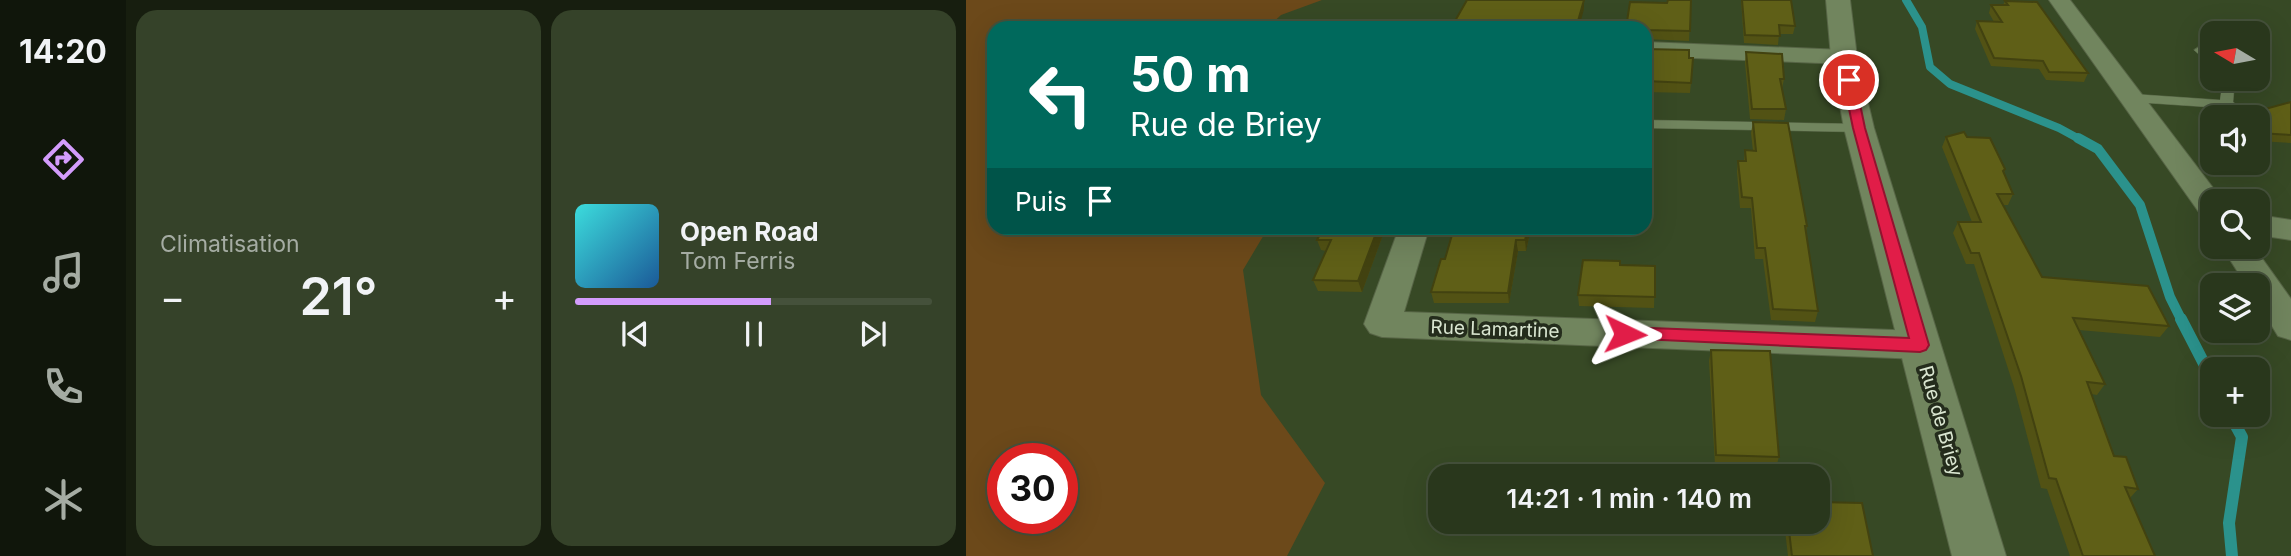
<!DOCTYPE html>
<html lang="fr">
<meta charset="utf-8">
<style>
:root{--surface:#29371c;--page:#354229;--text:#f1f3f6;--muted:#a5aca3;--line:#45513b;--accent:#d39cfc}
body{margin:0;font-family:Inter,sans-serif;background:var(--page);color:var(--text);height:100vh;display:flex;flex-direction:column;font-size:26px;white-space:nowrap}
*{box-sizing:border-box;margin:0}
p{font-size:23px;color:var(--muted)}
.icon{flex:none;width:38px;height:38px;fill:none;stroke:currentColor;stroke-width:2;stroke-linecap:round;stroke-linejoin:round}
.map{position:relative;flex:1;overflow:hidden}
.sheet{display:flex;flex-direction:column;gap:10px;padding:10px;background:#171e0f;width:840px}
.sheet>*{flex:none}
.hud{position:absolute;left:21px;top:21px;width:665px;height:214px;border-radius:21px;box-shadow:0 7px 28px #0002,0 0 0 2px var(--line);background:#00695c;color:#fff;overflow:hidden}
.needle{width:46px;rotate:280deg}
.fabs{position:absolute;left:1234px;top:21px;display:grid;gap:14px}
.fabs a{display:grid;place-items:center;width:70px;height:70px;border-radius:14px;background:var(--surface);box-shadow:0 7px 28px #0002,0 0 0 2px var(--line);font-size:35px}
.speed{position:absolute;left:21px;top:443px;display:flex;gap:14px;font-size:35px;font-weight:700;text-align:center}
.speed>*{display:grid;place-content:center;width:91px;height:91px;border-radius:50%;background:var(--surface);box-shadow:0 7px 28px #0002,0 0 0 2px var(--line);line-height:1}
.speed .limit{border:10px solid #d22;background:#fff;color:#111}
.pin{position:absolute;display:grid;place-items:center;width:60px;height:60px;color:#fff;margin:-30px;border:4px solid #fff;border-radius:50%;box-shadow:0 2px 7px #0007}
.me{position:absolute;width:77px;margin:-38px;rotate:92deg;stroke-linejoin:round;filter:drop-shadow(0 0 5px #0008)}
.turn{display:flex;align-items:center;gap:24px;height:147px;padding:0 28px;font-size:32px}
.turn .icon{width:91px;height:91px;stroke-width:2.5}
.turn b{display:block;font-size:49px;line-height:60px}
.then{display:flex;align-items:center;height:66px;padding:0 28px;background:#0003;gap:14px;font-size:26px}
.big{font-size:52px;font-weight:600;line-height:1.1}
.sheet .tile{flex:1;display:flex;flex-direction:column;justify-content:center;gap:10px;min-width:0;padding:0 24px;border-radius:21px;background:var(--page)}
.song{display:flex;align-items:center;gap:21px}
.cover{width:84px;height:84px;border-radius:10px;background:linear-gradient(135deg,hsl(180 70% 55%),hsl(210 70% 35%))}
.played{height:7px;border-radius:4px;background:linear-gradient(90deg,var(--accent) 55%,var(--line) 55%)}
.keys{display:flex;justify-content:space-around;direction:ltr}
.heat{display:flex;justify-content:space-between;align-items:center;font-size:38px;direction:ltr}
.sheet .tiles{flex:1;display:grid;gap:10px;grid-template-columns:repeat(2,1fr)}
.trip{position:absolute;left:462px;top:464px;width:402px;height:70px;border-radius:21px;background:var(--surface);box-shadow:0 7px 28px #0002,0 0 0 2px var(--line);font-weight:600;line-height:70px;text-align:center}
main{display:flex;flex:1;min-height:0}
.dock{display:flex;flex-direction:column;width:126px;justify-content:space-around;align-items:center;background:#10160b;color:var(--muted)}
.dock .icon{width:49px;height:49px}
.dock .active{color:var(--accent)}
.dock b{font-size:32px;color:var(--text)}
.map>svg:first-child{display:block}
.green{fill:#6c491a;fill-rule:evenodd}
.lines{fill:none;stroke-linecap:round;stroke-linejoin:round}
.stream-far2{stroke:#2b928c;stroke-width:8}
.stream-far1{stroke:#2b928c;stroke-width:10}
.stream{stroke:#2b928c;stroke-width:12}
.service-casing{stroke:#576546;stroke-width:1}
.minor-casing{stroke:#576546;stroke-width:2}
.tertiary-casing{stroke:#576546;stroke-width:2}
.service{fill:#71855e;fill-rule:evenodd}
.minor{fill:#71855e;fill-rule:evenodd}
.tertiary{fill:#71855e;fill-rule:evenodd}
.wall{fill:#525214}
.shaded-wall{fill:#424210}
.building{fill:#5f5f17;stroke:#424210;stroke-width:2}
.route{fill:#e11d48;stroke:#92132f;stroke-width:2}
.labels{text-anchor:middle;dominant-baseline:central;stroke-width:7;stroke-linejoin:round;paint-order:stroke}
.street-label{font-size:19px;fill:#dae6d1;stroke:#242c1c}
</style>
<main>
<nav class="dock">
<b>14:20</b>
<svg class="icon active" aria-label="directions" viewBox="0 0 24 24"><path d="M12 3l9 9-9 9-9-9zM9 14v-3h6M13 9l2 2-2 2"/></svg>
<svg class="icon" aria-label="music" viewBox="0 0 24 24"><path d="M9 18V5l10-2v13"/><circle cx="6" cy="18" r="3"/><circle cx="16" cy="16" r="3"/></svg>
<svg class="icon" aria-label="phone" viewBox="0 0 24 24"><path d="M5 4h4l2 5-3 2q2 4 5 5l2-3 5 2v4C11 20 4 13 5 4z"/></svg>
<svg class="icon" aria-label="climate" viewBox="0 0 24 24"><path d="M12 3v18M4 7l16 10M4 17L20 7"/></svg>
</nav>
<section class="sheet">
<div class="tiles">
<div class="tile"><p>Climatisation</p>
<div class="heat"><a>−</a><b class="big">21°</b><a>+</a></div>
</div>
<div class="tile">
<div class="song"><i class="cover"></i><div><b>Open Road</b><p>Tom Ferris</p></div></div>
<div class="played"></div>
<div class="keys"><svg class="icon" aria-label="previous" viewBox="0 0 24 24"><path d="M18 5L8 12l10 7zM5 5v14"/></svg><svg class="icon" aria-label="pause" viewBox="0 0 24 24"><path d="M8 5v14M16 5v14"/></svg><svg class="icon" aria-label="next" viewBox="0 0 24 24"><path d="M6 5l10 7-10 7zM19 5v14"/></svg></div>
</div>
</div>
</section>
<div class="map">
<svg width="1325" height="556" viewBox="0 0 1325 556">
<rect width="100%" height="100%" fill="#374925"/>
<path class="green" d="M0 0H356L315 15 301 28H28V228H302L277 270 295 395 359 483 321 556H0ZM37 458H96V518H37Z"/>
<g class="lines">
<path class="stream-far2" d="M940 0 956 27 964 67 984 84 1093 128 1115 140"/>
<path class="stream-far1" d="M1112 138 1132 149 1174 205 1204 297 1216 321"/>
<g class="stream">
<path d="M1215 319 1246 379"/>
<path d="M1264 415 1276 437 1263 523 1266 556"/>
</g>
<g class="service-casing">
<g id="service">
<path d="M1234 46 1246 55V66L1228 50Z"/>
<path d="M1257 79H1269L1267 102 1288 117H1272L1257 108 1167 102 1160 98 1167 94 1254 100Z"/>
<path d="M679 120 893 124 900 128 893 132 679 128Z"/>
</g>
</g>
<g class="minor-casing">
<g id="minor">
<path d="M1083 0H1104L1257 201H1246V218L1235 215Z"/>
<path d="M679 42 878 50 886 52 890 57 886 62 878 64 679 56Z"/>
<path d="M1292 215 1325 220V240L1292 235Z"/>
<path d="M433 228H463L438 312 954 331 967 335 972 345 967 355 954 359 416 337 404 333 398 324Z"/>
<path d="M1256 247H1288L1325 299V340L1312 336 1292 303V285H1280Z"/>
</g>
</g>
<g class="tertiary-casing">
<path id="tertiary" d="M860 0H884L891 57 908 128 1040 556H986L878 128 865 57Z"/>
</g>
<use href="#service" class="service"/>
<use href="#minor" class="minor"/>
<use href="#tertiary" class="tertiary"/>
</g>
<g class="wall">
<path d="M725 0 723 41 679 39V28L701 3Z"/>
<path d="M775 0H825L829 26 827 34H813L812 45 778 43Z"/>
<path d="M1039 1 1122 73 1118 82 1080 80 1073 69 1025 66 1009 29 1011 21 1028 22 1023 13 1025 5H1037Z"/>
<path d="M679 49 727 58 724 93 679 92Z"/>
<path d="M780 52 818 79 816 89 820 109 818 120 784 119 779 63Z"/>
<path d="M1325 102V143L1292 141V117Z"/>
<path d="M787 122 841 226 840 233 852 311 849 322 805 320 797 259H789L785 208H774L771 172 772 161H778L779 150 787 151 785 133Z"/>
<path d="M1246 124V138L1235 137 1234 134 1240 126Z"/>
<path d="M980 137H1001L1039 169 1038 173 1047 194 1042 205H1037L1076 277 1203 326 1194 337 1113 330 1139 384 1131 395 1125 394 1148 456 1172 489 1164 498 1189 556H1104L1081 489 1075 488 1048 387 1008 264H1000L987 233 992 222H1006L976 147Z"/>
<path d="M355 228H417L418 232 396 292 352 291 347 280 360 251 355 250 351 240 356 229Z"/>
<path d="M488 228H565L560 251H552L543 303H468L465 292 479 259Z"/>
<path d="M654 265 689 266 688 308 613 306 612 295Z"/>
<path d="M745 350 813 457 810 467 749 465 743 361Z"/>
<path d="M818 522H852L907 556H822Z"/>
</g>
<g class="shaded-wall">
<path d="M618 0V9L613 28H610Z"/>
<path d="M412 228H417L418 232 396 292 392 281Z"/>
<path d="M562 228H565L560 251 559 240Z"/>
<path d="M550 240 552 251 543 303 542 293Z"/>
</g>
<g class="building">
<path d="M501 0H618L610 28H485Z"/>
<path d="M702 0H725L724 31 679 30V28H660L664 2 701 3Z"/>
<path d="M776 0H825L829 26 813 25 814 36 779 35Z"/>
<path d="M1039 1 1071 2 1122 73 1083 72 1077 61 1028 58 1011 21 1036 22 1025 5H1042Z"/>
<path d="M679 49 723 50V58H727L725 83 679 81Z"/>
<path d="M780 52 816 54 818 79H814L820 109H786Z"/>
<path d="M1325 102V135L1292 133V117H1270Z"/>
<path d="M787 122 822 123 841 226H839L852 311 807 309 799 248H791L786 198 776 197 772 161H780L779 150 790 151Z"/>
<path d="M1246 124V130H1240V126Z"/>
<path d="M998 132 1001 137 1024 138 1039 169 1037 171 1047 194H1031L1076 277 1182 286 1203 326 1107 318 1139 384 1121 382 1148 456 1160 457 1172 489 1159 487 1189 556H1117L1090 479 1083 478 1055 376 1013 253H1005L992 222H1015L980 137Z"/>
<path d="M357 228H412L392 281 347 280 365 240H351Z"/>
<path d="M488 228H562L559 240H550L542 293 465 292 475 259H479Z"/>
<path d="M617 260 654 261V265L689 266V297L612 295Z"/>
<path d="M745 350 804 351 813 457 750 455Z"/>
<path d="M852 502 896 503 907 556H826L822 522H852Z"/>
</g>
<path class="route" d="M883 77 889 80 899 128 963 345 960 350 954 352 653 338 650 334 653 329 659 327 943 338 887 128 877 80Z"/>
<g class="labels">
<g class="street-label">
<text transform="translate(529 329) rotate(2)">Rue Lamartine</text>
<text transform="translate(975 421) rotate(74)">Rue de Briey</text>
</g>
</g>
</svg>
<div class="fabs">
<a><svg class="needle" viewBox="-14 -14 28 28"><path d="M0-13l5 13h-10z" fill="#e53935"/><path d="M0 13l5-13h-10z" fill="#a5aca3"/></svg></a>
<a><svg class="icon" aria-label="sound" viewBox="0 0 24 24"><path d="M4 9h4l5-4v14l-5-4H4zM17 9q2 3 0 6"/></svg></a>
<a><svg class="icon" aria-label="search" viewBox="0 0 24 24"><circle cx="10" cy="10" r="6"/><path d="M15 15l6 6"/></svg></a>
<a><svg class="icon" aria-label="layers" viewBox="0 0 24 24"><path d="M12 4l9 5-9 5-9-5zM3 14l9 5 9-5"/></svg></a>
<a>+</a>
</div>
<div class="speed"><div class="limit">30</div></div>
<div class="pin" style="left:883px;top:80px;background:#d93025"><svg class="icon" aria-label="arrive" viewBox="0 0 24 24"><path d="M6 21V4h12l-3 4 3 4H6"/></svg></div>
<svg class="me" style="left:659px;top:334px" viewBox="-20 -20 40 40"><path d="M0-17L14 15 0 8-14 15z" fill="#e11d48" stroke="#fff" stroke-width="4"/></svg>
<div class="trip">14:21 · 1 min · 140 m</div>
<div class="hud">
<div class="turn"><svg class="icon" aria-label="left" viewBox="0 0 24 24"><path d="M17 20v-9H6M10 6l-5 5 5 5"/></svg><div><b>50 m</b>Rue de Briey</div></div>
<div class="then">Puis<svg class="icon" aria-label="arrive" viewBox="0 0 24 24"><path d="M6 21V4h12l-3 4 3 4H6"/></svg></div>
</div>
</div>
</main>
